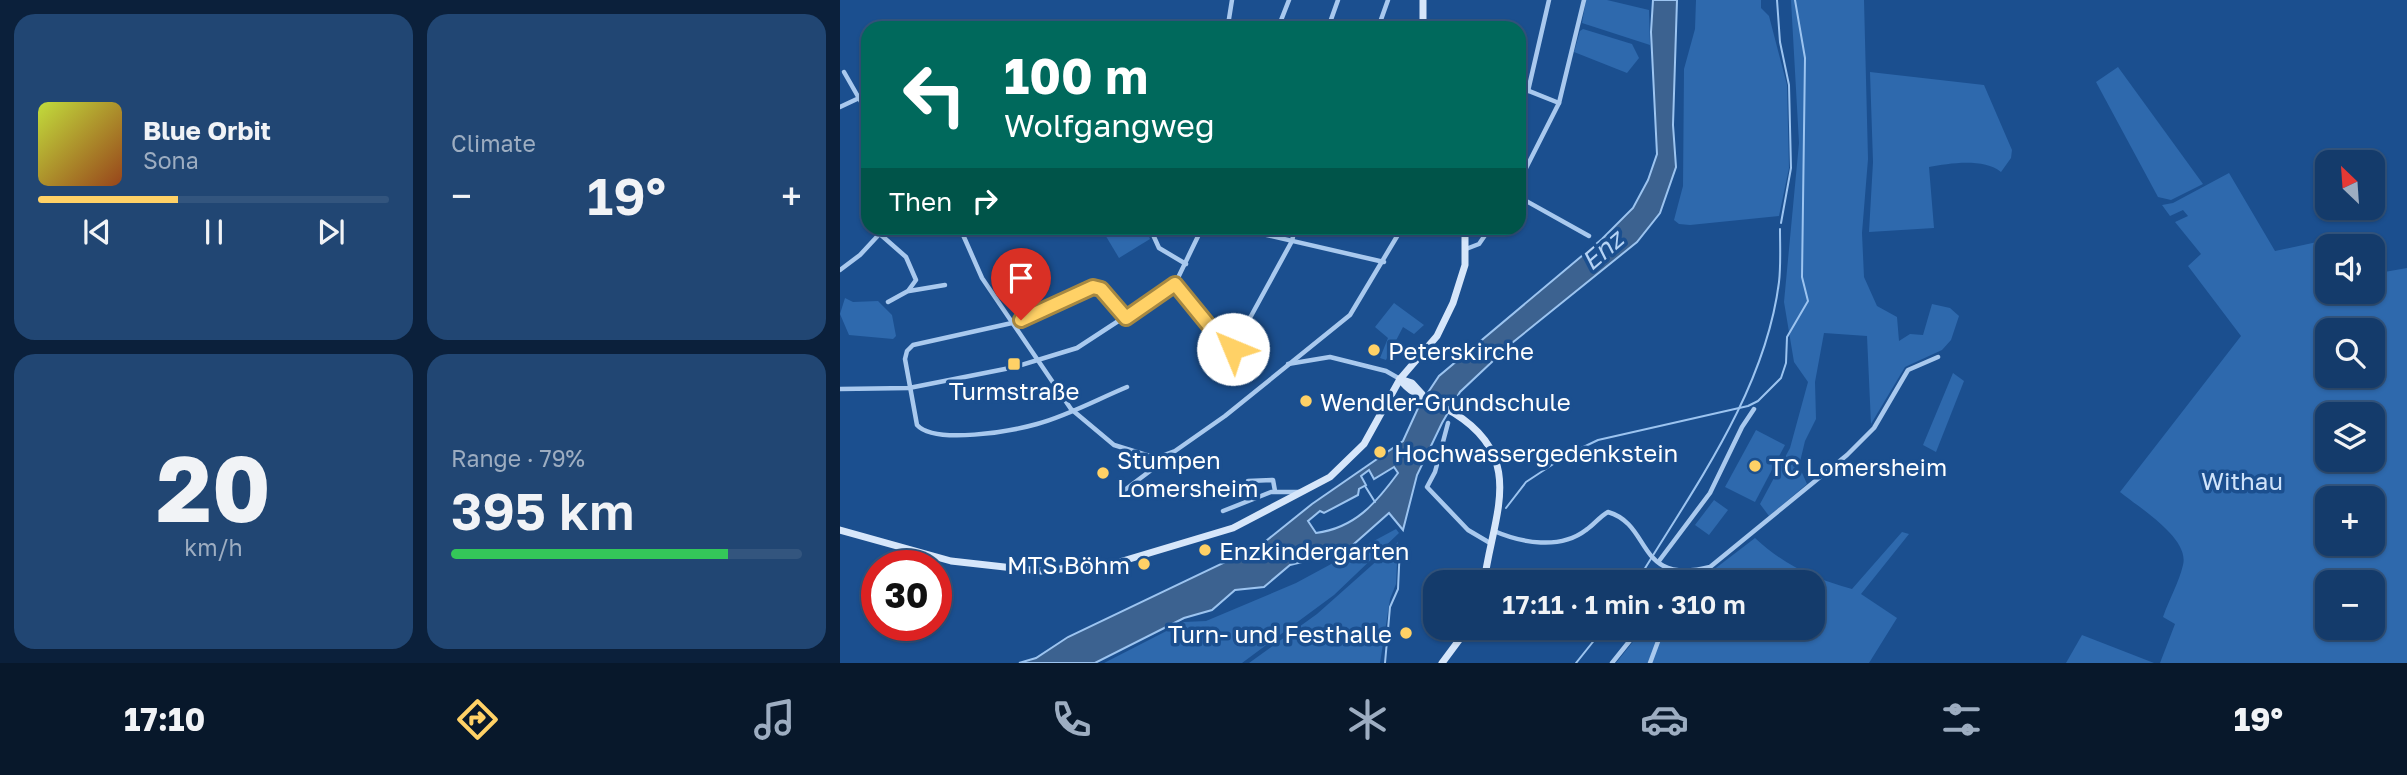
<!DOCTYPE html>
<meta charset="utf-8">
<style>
:root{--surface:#143b6b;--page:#214673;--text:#f1f3f6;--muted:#9dadc1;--line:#33557e;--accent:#ffd166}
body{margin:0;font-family:"Golos Text",sans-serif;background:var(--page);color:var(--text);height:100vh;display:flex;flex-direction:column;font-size:26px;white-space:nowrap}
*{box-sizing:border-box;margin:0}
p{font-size:23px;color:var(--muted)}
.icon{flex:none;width:38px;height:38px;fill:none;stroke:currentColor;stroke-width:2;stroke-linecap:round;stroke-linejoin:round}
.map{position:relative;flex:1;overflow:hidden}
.details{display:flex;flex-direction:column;gap:14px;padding:14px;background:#0b203b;width:840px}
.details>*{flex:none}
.banner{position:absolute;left:21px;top:21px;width:665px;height:214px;border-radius:21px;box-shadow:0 2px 5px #0004,0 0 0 2px var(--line);background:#00695c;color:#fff;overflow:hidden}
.needle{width:46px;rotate:335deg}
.fabs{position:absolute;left:1475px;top:150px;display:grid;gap:14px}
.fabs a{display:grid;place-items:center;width:70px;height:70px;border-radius:14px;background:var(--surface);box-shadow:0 2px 5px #0004,0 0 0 2px var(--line);font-size:35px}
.speed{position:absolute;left:21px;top:550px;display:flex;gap:14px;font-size:35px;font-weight:700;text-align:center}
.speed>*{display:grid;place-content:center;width:91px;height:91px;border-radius:50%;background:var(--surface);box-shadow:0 2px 5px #0004,0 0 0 2px var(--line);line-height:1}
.speed .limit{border:10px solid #d22;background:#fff;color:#111}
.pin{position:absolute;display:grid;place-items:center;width:60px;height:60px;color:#fff;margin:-72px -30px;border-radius:50% 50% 50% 0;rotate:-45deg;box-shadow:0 0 7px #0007}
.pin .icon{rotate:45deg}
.me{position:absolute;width:77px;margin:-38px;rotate:315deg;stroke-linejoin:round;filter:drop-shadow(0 0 5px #0008)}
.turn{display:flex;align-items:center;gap:24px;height:147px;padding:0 28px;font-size:32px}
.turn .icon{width:91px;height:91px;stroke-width:2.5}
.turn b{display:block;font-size:49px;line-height:60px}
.then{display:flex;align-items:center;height:66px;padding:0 28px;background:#0003;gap:14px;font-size:26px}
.big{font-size:52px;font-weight:600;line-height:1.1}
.details .tile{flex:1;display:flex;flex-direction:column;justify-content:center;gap:10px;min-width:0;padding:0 24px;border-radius:21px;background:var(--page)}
.details .dial{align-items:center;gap:0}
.dial b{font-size:91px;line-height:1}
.song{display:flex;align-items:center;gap:21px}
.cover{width:84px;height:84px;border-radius:10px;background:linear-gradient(135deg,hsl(70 70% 55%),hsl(20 70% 35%))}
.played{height:7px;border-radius:4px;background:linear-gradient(90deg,var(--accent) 40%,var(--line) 40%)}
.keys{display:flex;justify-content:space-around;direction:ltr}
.heat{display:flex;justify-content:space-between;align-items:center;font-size:38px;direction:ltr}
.charge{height:10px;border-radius:5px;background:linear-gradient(90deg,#34c759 79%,var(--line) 0)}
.details .tiles{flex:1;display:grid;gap:14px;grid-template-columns:repeat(2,1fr)}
.trip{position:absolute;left:583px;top:570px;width:402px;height:70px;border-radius:21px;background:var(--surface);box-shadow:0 2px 5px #0004,0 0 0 2px var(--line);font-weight:600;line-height:70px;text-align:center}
.menu{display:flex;height:112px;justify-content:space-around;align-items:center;background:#08182b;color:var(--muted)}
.menu .icon{width:49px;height:49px}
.menu .current{color:var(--accent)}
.menu b{font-size:32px;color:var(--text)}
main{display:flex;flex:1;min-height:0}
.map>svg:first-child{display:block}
.green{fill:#2e69ad;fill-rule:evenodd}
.water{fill:#3c6290;stroke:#9cc4f0;stroke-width:2;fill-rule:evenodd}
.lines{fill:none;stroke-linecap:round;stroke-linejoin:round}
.stream{stroke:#9cc4f0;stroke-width:2}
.street{stroke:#a9c9ee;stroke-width:4.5}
.secondary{stroke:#d6e6fa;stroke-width:7}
.route-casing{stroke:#a68842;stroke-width:18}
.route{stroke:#ffd166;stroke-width:12}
.poi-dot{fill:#ffd166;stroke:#1b4f8f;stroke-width:2.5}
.labels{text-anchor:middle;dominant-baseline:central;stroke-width:7;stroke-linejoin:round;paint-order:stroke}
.poi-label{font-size:24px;fill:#fff;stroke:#1b4f8f;text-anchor:start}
.park-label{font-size:24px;fill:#cfe3fa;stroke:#1b4f8f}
.water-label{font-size:26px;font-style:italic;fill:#b5d3f5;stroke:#1b4f8f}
</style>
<main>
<section class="details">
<div class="tiles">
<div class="tile">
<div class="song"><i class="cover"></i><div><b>Blue Orbit</b><p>Sona</p></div></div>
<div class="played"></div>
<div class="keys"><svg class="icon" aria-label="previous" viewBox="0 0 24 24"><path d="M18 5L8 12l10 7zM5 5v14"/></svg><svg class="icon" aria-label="pause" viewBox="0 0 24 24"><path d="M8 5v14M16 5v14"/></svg><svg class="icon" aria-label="next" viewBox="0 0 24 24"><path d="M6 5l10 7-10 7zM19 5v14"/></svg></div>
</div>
<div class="tile"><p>Climate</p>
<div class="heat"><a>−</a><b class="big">19°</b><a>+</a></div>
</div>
<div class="tile dial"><b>20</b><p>km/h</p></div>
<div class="tile"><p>Range · 79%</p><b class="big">395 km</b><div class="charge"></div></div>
</div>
</section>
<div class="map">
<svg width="1567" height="663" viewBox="0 0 1567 663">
<rect width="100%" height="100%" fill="#1b4f8f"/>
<g class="green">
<path d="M746 0H767L809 10 810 45 742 23Z"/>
<path d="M856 0H921V8L929 16 947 85 949 168 939 216 850 225 839 224 834 220 843 186 844 69 855 29Z"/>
<path d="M951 0H1024L1028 159 1022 233 1024 277 1037 306 1057 317 1059 341 1070 334 1083 335 1092 304 1110 308 1119 316 1111 340 1102 350 1065 367 1031 424 1027 336 984 333 975 382 976 419 965 441 959 466 967 484 929 516 920 504 950 448 968 382 954 362 944 302 959 143Z"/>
<path d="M743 29 792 44 799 58 787 73 734 52 740 31Z"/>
<path d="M1278 67 1363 184 1331 200 1318 197 1256 82Z"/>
<path d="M1030 72 1144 85 1172 150 1171 158 1161 172C1144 158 1110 163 1089 167L1094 228 1029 232 1033 162Z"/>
<path d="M1389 173 1435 251 1514 234V247H1488V292H1533V274L1567 268V663H1320L1335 624 1323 617C1329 600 1339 582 1343 565 1350 538 1298 507 1280 492L1401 336 1348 266 1361 254 1335 222 1348 216 1343 210 1330 216 1322 205 1333 203ZM1488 331H1533V376H1488ZM1488 415H1533V460H1488ZM1488 499H1533V544H1488ZM1488 583H1533V628H1488Z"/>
<path d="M261 228H305L310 239 279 258Z"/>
<path d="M5 298 13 302 38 301 52 315 56 336 53 339 9 335 0 314Z"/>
<path d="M554 303 584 325 574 334 563 327 546 360 540 358 548 338 535 327Z"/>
<path d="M1113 373 1124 381 1096 452 1083 445Z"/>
<path d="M916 430 945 445 915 502 885 487Z"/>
<path d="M874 500 888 510 869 535 855 525Z"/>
<path d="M556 529 559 533 494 595 402 663H264L344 622 366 621 456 583Z"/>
<path d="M1062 532 1069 534 1021 594 1057 618 1029 663H776L804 628H973V583H835L838 577 868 574 915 538C944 565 974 579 1012 589Z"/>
<path d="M558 542 556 584 550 599 540 663H409L477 614Z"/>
<path d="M1242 635 1314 663H1226Z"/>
</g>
<path class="water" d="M813 0H837L833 125 836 167 820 213 797 242 672 343 620 392 602 423 577 475 563 530 549 513 506 551 450 565 424 587 395 590 372 610 344 618 255 663H179L196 658 228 637 421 545 472 504 563 441 579 406 599 376 762 239 793 208 808 180 817 154 811 32ZM554 467 558 473C536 503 515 528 476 533L468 521 480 511 484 513 518 495 519 489 526 485 521 476 529 470 534 479Z"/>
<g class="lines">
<g class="stream">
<path d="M937 0 940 42 949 85 951 168 941 223"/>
<path d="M735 451 758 440 908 406 918 401 941 378 946 363 947 337 968 301 962 277 965 58 955 0"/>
<path d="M525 486 535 502"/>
<path d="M666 508 686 482 727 455"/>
<path d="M796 583C852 490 925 393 939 282 941 265 940 246 940 229"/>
<path d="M545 663 550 607 558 589 560 546"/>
<path d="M736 663 764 628"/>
</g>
<g class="street">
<path d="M383 24 395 28"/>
<path d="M388 25 392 0"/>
<path d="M438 28 449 0"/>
<path d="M488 28 498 0"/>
<path d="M538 28 548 0"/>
<path d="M4 72 28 114"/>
<path d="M679 87 719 103"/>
<path d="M688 91 709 0"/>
<path d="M0 107 17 99"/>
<path d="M679 182 719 103 744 0"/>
<path d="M679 197 749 236"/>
<path d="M120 228 142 278 231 409 274 445 316 458 335 451 385 416 510 315 562 228"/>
<path d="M310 228 319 248 346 264"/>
<path d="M396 228 544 262"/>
<path d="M41 235 66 257 76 280 68 291 48 302"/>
<path d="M626 249 639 244 650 228"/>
<path d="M0 270 20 255 45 228"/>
<path d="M335 284 388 349H393L452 241 455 228"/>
<path d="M69 291 105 285"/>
<path d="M286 318 261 289 253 287 172 323 73 345 67 351 65 359 77 425C95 445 172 431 197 424 227 416 258 399 287 387"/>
<path d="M448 364 490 357 546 371 560 379"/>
<path d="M0 389 69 388 175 367 237 348 335 284 362 228"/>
<path d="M608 423 595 472 587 487 628 530 650 543"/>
<path d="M408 481 433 480 435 491"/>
<path d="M282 492 314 468 316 458"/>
<path d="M383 511 431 492H462"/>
<path d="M654 531C682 543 720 550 746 530 754 525 759 517 768 512 813 525 795 586 870 567L1007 455 1034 428 1068 370 1098 357"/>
<path d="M819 561 870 493 902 427 914 409"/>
<path d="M833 583 834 571"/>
<path d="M772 663 800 628"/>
<path d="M810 663 823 628"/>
</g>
<g class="secondary">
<path d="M583 28V0"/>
<path d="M560 379C571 396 597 403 614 413 688 459 652 517 644 583"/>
<path d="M560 379 572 383 582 394"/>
<path d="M0 530 111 561 201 571 276 563 393 528 490 477 524 444 560 379 597 336 613 303 625 265V228"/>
<path d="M602 663 628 628"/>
</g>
</g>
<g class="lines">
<g class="route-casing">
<path id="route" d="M181 320 253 287 261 289 286 318 335 284 388 349H393"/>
</g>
<use href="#route" class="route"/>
</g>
<g class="poi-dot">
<circle cx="534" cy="350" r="7"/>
<rect x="167" y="357" width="14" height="14" rx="3.5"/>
<circle cx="466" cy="401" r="7"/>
<circle cx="540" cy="452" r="7"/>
<circle cx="915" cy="466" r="7"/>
<circle cx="263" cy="473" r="7"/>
<circle cx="365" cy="550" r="7"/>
<circle cx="304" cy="564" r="7"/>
<circle cx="566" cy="633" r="7"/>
</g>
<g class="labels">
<g class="poi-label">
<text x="548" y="350">Peterskirche</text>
<text x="174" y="390" text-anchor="middle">Turmstraße</text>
<text x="480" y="401">Wendler-Grundschule</text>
<text x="554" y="452">Hochwassergedenkstein</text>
<text x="277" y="459">Stumpen<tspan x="277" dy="28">Lomersheim</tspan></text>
<text x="929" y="466">TC Lomersheim</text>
<text x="379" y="550">Enzkindergarten</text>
<text x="290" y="564" text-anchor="end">MTS Böhm</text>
<text x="552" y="633" text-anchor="end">Turn- und Festhalle</text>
</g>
<g class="park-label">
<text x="1402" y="480">Withau</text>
</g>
<g class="water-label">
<text transform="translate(762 250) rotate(-41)">Enz</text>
</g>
</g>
</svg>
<div class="fabs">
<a><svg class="needle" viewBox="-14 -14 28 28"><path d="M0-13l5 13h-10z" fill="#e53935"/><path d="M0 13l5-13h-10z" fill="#9dadc1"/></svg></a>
<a><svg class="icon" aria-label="sound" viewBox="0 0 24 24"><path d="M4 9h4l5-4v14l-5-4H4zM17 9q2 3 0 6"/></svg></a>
<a><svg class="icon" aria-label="search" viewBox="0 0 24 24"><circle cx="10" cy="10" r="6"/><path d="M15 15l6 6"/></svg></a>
<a><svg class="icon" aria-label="layers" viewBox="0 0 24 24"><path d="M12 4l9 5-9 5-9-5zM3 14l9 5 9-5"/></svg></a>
<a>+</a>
<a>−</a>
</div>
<div class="speed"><div class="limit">30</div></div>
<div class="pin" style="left:181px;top:320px;background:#d93025"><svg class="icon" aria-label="arrive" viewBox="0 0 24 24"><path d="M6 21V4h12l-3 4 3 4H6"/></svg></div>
<svg class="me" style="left:393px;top:349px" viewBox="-20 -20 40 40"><circle r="19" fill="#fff"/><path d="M0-13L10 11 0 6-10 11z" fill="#ffd166"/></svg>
<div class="trip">17:11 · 1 min · 310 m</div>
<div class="banner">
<div class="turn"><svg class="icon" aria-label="left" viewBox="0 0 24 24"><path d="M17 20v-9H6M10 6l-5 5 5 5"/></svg><div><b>100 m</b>Wolfgangweg</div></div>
<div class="then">Then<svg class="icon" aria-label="right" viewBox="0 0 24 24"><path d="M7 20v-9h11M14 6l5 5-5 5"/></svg></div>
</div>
</div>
</main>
<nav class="menu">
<b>17:10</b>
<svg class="icon current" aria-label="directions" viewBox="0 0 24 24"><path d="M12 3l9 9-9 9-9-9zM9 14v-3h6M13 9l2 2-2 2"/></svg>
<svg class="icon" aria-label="music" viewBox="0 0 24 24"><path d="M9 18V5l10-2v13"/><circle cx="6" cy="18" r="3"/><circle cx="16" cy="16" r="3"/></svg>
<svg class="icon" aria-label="phone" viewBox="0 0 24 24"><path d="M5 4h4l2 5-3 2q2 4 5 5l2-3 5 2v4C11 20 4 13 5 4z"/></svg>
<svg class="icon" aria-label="climate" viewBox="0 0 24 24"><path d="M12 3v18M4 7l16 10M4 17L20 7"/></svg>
<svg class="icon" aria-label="car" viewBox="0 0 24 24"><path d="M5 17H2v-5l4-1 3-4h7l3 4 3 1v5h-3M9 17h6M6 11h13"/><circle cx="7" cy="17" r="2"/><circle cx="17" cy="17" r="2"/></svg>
<svg class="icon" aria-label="filters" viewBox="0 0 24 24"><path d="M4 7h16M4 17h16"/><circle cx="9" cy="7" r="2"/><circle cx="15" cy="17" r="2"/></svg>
<b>19°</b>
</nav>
